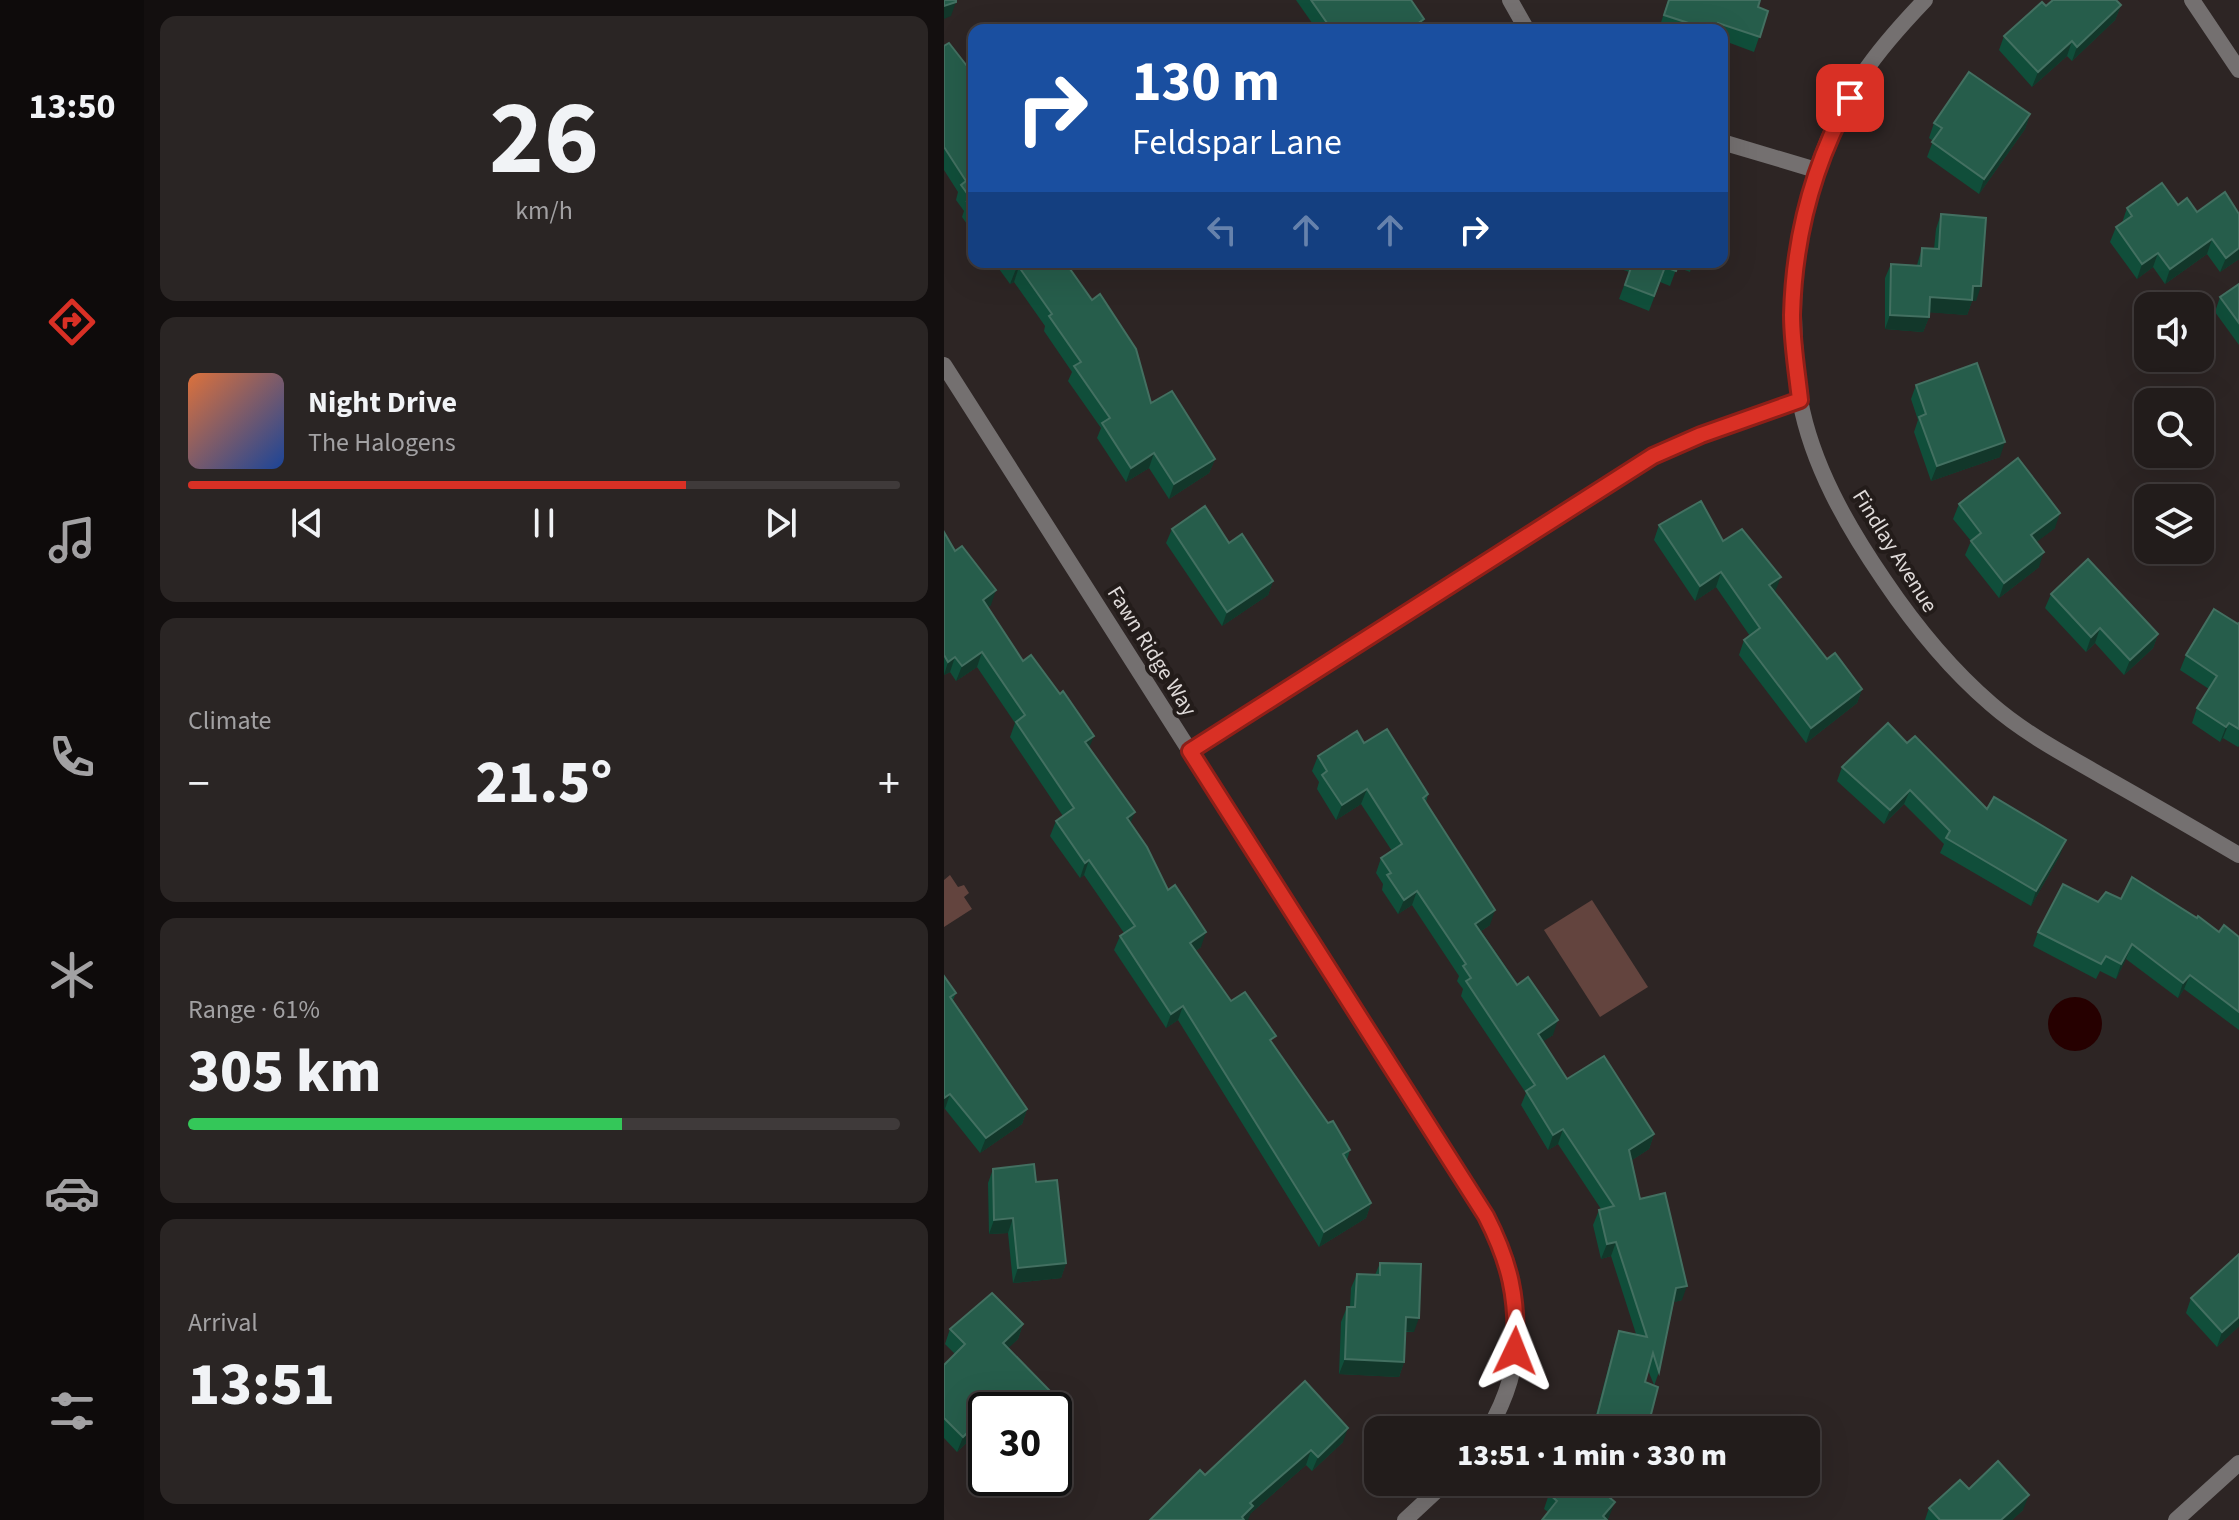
<!DOCTYPE html>
<meta charset="utf-8">
<style>
:root{--surface:#221c1b;--page:#2a2524;--text:#f1f3f6;--muted:#a2a1a3;--line:#3f3a3a;--accent:#d93025}
body{margin:0;font-family:"Source Sans 3",sans-serif;background:var(--page);color:var(--text);height:100vh;display:flex;flex-direction:column;font-size:30px;white-space:nowrap}
*{box-sizing:border-box;margin:0}
p{font-size:26px;color:var(--muted)}
.icon{flex:none;width:44px;height:44px;fill:none;stroke:currentColor;stroke-width:2;stroke-linecap:round;stroke-linejoin:round}
.map{position:relative;flex:1;overflow:hidden}
.drawer{display:flex;flex-direction:column;gap:16px;padding:16px;background:#130f0f;width:800px}
.drawer>*{flex:none}
.top-card{position:absolute;left:24px;top:24px;width:760px;height:244px;border-radius:16px;box-shadow:0 8px 32px #0002,0 0 0 2px var(--line);background:#1a4fa0;color:#fff;overflow:hidden}
.fabs{position:absolute;left:1190px;top:292px;display:grid;gap:16px}
.fabs a{display:grid;place-items:center;width:80px;height:80px;border-radius:16px;background:var(--surface);box-shadow:0 8px 32px #0002,0 0 0 2px var(--line);font-size:40px}
.speed{position:absolute;left:24px;top:1392px;display:flex;gap:16px;font-size:40px;font-weight:700;text-align:center}
.speed>*{display:grid;place-content:center;width:104px;height:104px;border-radius:50%;background:var(--surface);box-shadow:0 8px 32px #0002,0 0 0 2px var(--line);line-height:1}
.speed .limit{border:4px solid #111;border-radius:12px;background:#fff;color:#111}
.pin{position:absolute;display:grid;place-items:center;width:68px;height:68px;color:#fff;margin:-34px;border-radius:16px;box-shadow:0 4px 12px #0006}
.me{position:absolute;width:88px;margin:-44px;rotate:2deg;stroke-linejoin:round;filter:drop-shadow(0 0 6px #0008)}
.turn{display:flex;align-items:center;gap:28px;height:168px;padding:0 32px;font-size:36px}
.turn .icon{width:104px;height:104px;stroke-width:2.5}
.turn b{display:block;font-size:56px;line-height:68px}
.lanes{display:flex;align-items:center;height:76px;padding:0 32px;background:#0003;justify-content:center;gap:40px;direction:ltr}
.lanes .off{opacity:.35}
.big{font-size:60px;font-weight:800;line-height:1.1}
.drawer .widget{flex:1;display:flex;flex-direction:column;justify-content:center;gap:12px;min-width:0;padding:0 28px;border-radius:16px;background:var(--page)}
.drawer .dial{align-items:center;gap:0}
.dial b{font-size:104px;line-height:1}
.song{display:flex;align-items:center;gap:24px}
.cover{width:96px;height:96px;border-radius:12px;background:linear-gradient(135deg,hsl(20 70% 55%),hsl(220 70% 35%))}
.played{height:8px;border-radius:4px;background:linear-gradient(90deg,var(--accent) 70%,var(--line) 70%)}
.keys{display:flex;justify-content:space-around;direction:ltr}
.heat{display:flex;justify-content:space-between;align-items:center;font-size:44px;direction:ltr}
.charge{height:12px;border-radius:6px;background:linear-gradient(90deg,#34c759 61%,var(--line) 0)}
.trip{position:absolute;left:420px;top:1416px;width:456px;height:80px;border-radius:16px;background:var(--surface);box-shadow:0 8px 32px #0002,0 0 0 2px var(--line);font-weight:800;line-height:80px;text-align:center}
main{display:flex;flex:1;min-height:0}
.dock{display:flex;flex-direction:column;width:144px;justify-content:space-around;align-items:center;background:#0e0b0b;color:var(--muted)}
.dock .icon{width:56px;height:56px}
.dock .active{color:var(--accent)}
.dock b{font-size:36px;color:var(--text)}
.map>svg:first-child{display:block}
.green{fill:#63443e}
.water{fill:#260000}
.lines{fill:none;stroke-linecap:round;stroke-linejoin:round}
.minor{stroke:#747070;stroke-width:16}
.wall{fill:#104e3a;fill-rule:evenodd}
.shaded-wall{fill:#12372a}
.building{fill:#265d4b;stroke:#437061;stroke-width:2}
.route-casing{stroke:#8d1f18;stroke-width:20}
.route{stroke:#d93025;stroke-width:14}
.labels{text-anchor:middle;dominant-baseline:central;stroke-width:8;stroke-linejoin:round;paint-order:stroke}
.street-label{font-size:22px;fill:#dfdad9;stroke:#231c1a}
</style>
<main>
<nav class="dock">
<b>13:50</b>
<svg class="icon active" aria-label="directions" viewBox="0 0 24 24"><path d="M12 3l9 9-9 9-9-9zM9 14v-3h6M13 9l2 2-2 2"/></svg>
<svg class="icon" aria-label="music" viewBox="0 0 24 24"><path d="M9 18V5l10-2v13"/><circle cx="6" cy="18" r="3"/><circle cx="16" cy="16" r="3"/></svg>
<svg class="icon" aria-label="phone" viewBox="0 0 24 24"><path d="M5 4h4l2 5-3 2q2 4 5 5l2-3 5 2v4C11 20 4 13 5 4z"/></svg>
<svg class="icon" aria-label="climate" viewBox="0 0 24 24"><path d="M12 3v18M4 7l16 10M4 17L20 7"/></svg>
<svg class="icon" aria-label="car" viewBox="0 0 24 24"><path d="M5 17H2v-5l4-1 3-4h7l3 4 3 1v5h-3M9 17h6M6 11h13"/><circle cx="7" cy="17" r="2"/><circle cx="17" cy="17" r="2"/></svg>
<svg class="icon" aria-label="filters" viewBox="0 0 24 24"><path d="M4 7h16M4 17h16"/><circle cx="9" cy="7" r="2"/><circle cx="15" cy="17" r="2"/></svg>
</nav>
<section class="drawer">
<div class="widget dial"><b>26</b><p>km/h</p></div>
<div class="widget">
<div class="song"><i class="cover"></i><div><b>Night Drive</b><p>The Halogens</p></div></div>
<div class="played"></div>
<div class="keys"><svg class="icon" aria-label="previous" viewBox="0 0 24 24"><path d="M18 5L8 12l10 7zM5 5v14"/></svg><svg class="icon" aria-label="pause" viewBox="0 0 24 24"><path d="M8 5v14M16 5v14"/></svg><svg class="icon" aria-label="next" viewBox="0 0 24 24"><path d="M6 5l10 7-10 7zM19 5v14"/></svg></div>
</div>
<div class="widget"><p>Climate</p>
<div class="heat"><a>−</a><b class="big">21.5°</b><a>+</a></div>
</div>
<div class="widget"><p>Range · 61%</p><b class="big">305 km</b><div class="charge"></div></div>
<div class="widget"><p>Arrival</p><b class="big">13:51</b></div>
</section>
<div class="map">
<svg width="1295" height="1520" viewBox="0 0 1295 1520">
<rect width="100%" height="100%" fill="#2d2524"/>
<g class="green">
<path d="M6 875 14 887 20 885 25 893 20 897 28 909 0 927V880Z"/>
<path d="M648 900 704 987 656 1017 600 930Z"/>
</g>
<circle class="water" cx="1131" cy="1024" r="27"/>
<g class="lines">
<g class="minor">
<path d="M566 0 583 30"/>
<path d="M981 0C959 23 937 47 919 74 864 157 843 259 852 358 853 372 853 386 856 400 868 465 903 526 940 580 971 626 1004 667 1047 704 1080 733 1120 754 1158 776 1204 802 1249 828 1295 855"/>
<path d="M1248 0 1295 70"/>
<path d="M778 142 872 170"/>
<path d="M0 365 542 1216C579 1287 587 1358 544 1430"/>
<path d="M246 751 709 456 757 435 856 400"/>
<path d="M461 1520 502 1482"/>
<path d="M1232 1520 1295 1463"/>
</g>
</g>
<g class="wall">
<path d="M352 0H467L480 19 476 30H373Z"/>
<path d="M724 0 814 7 824 11 810 52 778 40V30L715 29Z"/>
<path d="M1177 5 1171 20 1128 61 1123 56 1088 87 1055 50 1060 36 1102 6Z"/>
<path d="M0 46 30 75V234L18 217 20 211 12 200 14 192 0 170Z"/>
<path d="M1086 114 1081 129 1035 194 983 157 989 141 985 138 990 123Z"/>
<path d="M1234 205 1253 212 1295 214V259L1276 272 1263 254 1221 284 1209 267 1193 279 1166 242 1172 227 1178 223 1183 208Z"/>
<path d="M997 214 1032 301H1028L1023 315 985 312V317L979 332 941 329V278L947 264 973 265 978 248 990 249 992 229Z"/>
<path d="M50 262H121L207 403 271 459 265 473 225 499 205 468 182 482 153 438 157 428 124 381 128 372 100 331 101 326 70 282 66 284Z"/>
<path d="M661 262H749L746 272 733 267 726 286 716 282 705 311 675 299 685 272 660 263Z"/>
<path d="M1295 284V345L1271 312 1276 297Z"/>
<path d="M972 385 1056 457 987 481 970 432 974 420 967 399Z"/>
<path d="M1015 504 1111 528 1092 542 1095 567 1055 598 1021 555 1027 541 1009 519Z"/>
<path d="M715 525 779 541 831 593 883 659 918 689 913 703 862 743 795 655 800 640 806 636 772 587 751 601 710 540Z"/>
<path d="M228 529 285 543 329 581 324 595 278 626 222 543Z"/>
<path d="M0 532 47 605 44 607 79 661 145 748 224 890 257 947 251 951 287 1001 329 1045 384 1123 406 1150 403 1160 427 1203 422 1218 375 1247 234 1020 222 1028 170 950 176 936 180 933 140 875 136 878 106 836 112 821 119 816 66 737 71 723 33 667 12 681 6 672 0 675Z"/>
<path d="M1107 594 1214 634 1209 648 1180 675 1151 643 1142 652 1101 608Z"/>
<path d="M1295 623V746L1294 747 1279 738 1276 742 1248 723 1253 708 1265 689 1236 670 1242 655Z"/>
<path d="M420 743 484 794 482 802 546 925 537 931 609 1035 599 1041 623 1079 710 1134 705 1149 688 1160 696 1199 738 1300 730 1302 715 1372 710 1386 703 1430H648L670 1346 675 1331 692 1334 667 1256 657 1259 649 1225 655 1210 657 1209 614 1144 604 1150 577 1105 582 1093 517 996 519 989 513 981 515 976 468 905 454 914 438 890 439 884 432 873 437 858 448 851 417 804 392 820 373 789 375 782 368 771 374 756ZM704 1370 710 1385 701 1382Z"/>
<path d="M963 743 1043 809 1116 855 1087 906 996 853 1000 844 960 804 940 824 893 781 898 767Z"/>
<path d="M1177 899 1275 932 1295 937V1030L1240 989 1234 998 1182 959 1172 979 1156 971 1152 979 1089 946 1094 932 1154 902Z"/>
<path d="M0 976 12 993 9 1000 83 1109 78 1124 36 1153 1 1109Z"/>
<path d="M49 1169 92 1182 122 1263 117 1278 69 1283 64 1233 45 1234 44 1183Z"/>
<path d="M1295 1254V1326L1273 1347 1242 1313 1247 1298Z"/>
<path d="M436 1263 470 1332H462L460 1362 455 1377 395 1374 397 1322 403 1307H406L407 1288 413 1274 431 1275Z"/>
<path d="M79 1324 74 1339 64 1348 101 1406 97 1410H61L59 1407 42 1410V1424L13 1452 0 1438V1365L11 1354 1 1344 6 1329Z"/>
<path d="M399 1442 368 1471 362 1465 307 1513 261 1475Z"/>
<path d="M1025 1489 1079 1510 1068 1520H981L985 1508Z"/>
<path d="M605 1494 662 1495 665 1517 663 1520 604 1512 600 1509Z"/>
</g>
<g class="shaded-wall">
<path d="M12 2 7 16 0 19V6Z"/>
<path d="M1177 5 1171 20 1128 61 1133 47Z"/>
<path d="M480 19 476 30H468L469 27Z"/>
<path d="M1128 41 1123 56 1088 87 1094 72Z"/>
<path d="M1086 114 1081 129 1035 194 1040 179Z"/>
<path d="M1268 239 1263 254 1221 284 1226 269Z"/>
<path d="M1295 248V259L1276 272 1282 258Z"/>
<path d="M1214 253 1209 267 1193 279 1198 264Z"/>
<path d="M75 267 70 282 66 284 72 269Z"/>
<path d="M1029 286H1037L1032 301H1028L1023 315 981 312 986 297Z"/>
<path d="M946 315 985 317 979 332 941 329Z"/>
<path d="M1061 442 1056 457 987 481 993 466Z"/>
<path d="M210 453 205 468 182 482 187 468Z"/>
<path d="M271 459 265 473 225 499 230 484Z"/>
<path d="M1116 513 1111 528 1082 550 1087 535Z"/>
<path d="M1100 552 1095 567 1055 598 1060 583Z"/>
<path d="M777 572 772 587 751 601 756 586Z"/>
<path d="M837 577 831 592 820 600 825 585Z"/>
<path d="M329 581 324 595 278 626 283 612Z"/>
<path d="M52 590 47 605 34 615 39 600Z"/>
<path d="M1156 628 1151 643 1142 652 1147 637Z"/>
<path d="M1214 634 1209 648 1180 675 1186 660Z"/>
<path d="M38 652 33 667 12 681 18 666Z"/>
<path d="M11 657 6 672 0 675 4 662Z"/>
<path d="M918 689 913 703 862 743 867 728Z"/>
<path d="M1285 723 1279 738 1276 742 1282 727Z"/>
<path d="M150 736 144 751 141 742Z"/>
<path d="M423 789 417 804 392 820 398 805Z"/>
<path d="M966 790 960 804 940 824 946 810Z"/>
<path d="M191 812 185 827 183 818Z"/>
<path d="M1122 840 1116 855 1087 906 1092 891Z"/>
<path d="M145 860 140 875 136 878 141 863Z"/>
<path d="M473 891 468 905 454 914 460 900Z"/>
<path d="M551 910 546 925 526 938 531 924Z"/>
<path d="M262 932 257 947 240 958 246 943Z"/>
<path d="M1188 944 1182 959 1172 979 1177 964Z"/>
<path d="M1246 975 1240 989 1234 998 1239 983Z"/>
<path d="M239 1006 234 1020 222 1028 227 1014Z"/>
<path d="M614 1020 609 1035 589 1048 594 1034Z"/>
<path d="M6 1094 1 1109H0V1098Z"/>
<path d="M83 1109 78 1124 36 1153 42 1138Z"/>
<path d="M619 1129 614 1144 604 1150 609 1135Z"/>
<path d="M710 1134 705 1149 680 1165 685 1150Z"/>
<path d="M427 1203 422 1218 375 1247 380 1232Z"/>
<path d="M69 1218 64 1233 45 1234 50 1220Z"/>
<path d="M672 1242 667 1256 657 1259 663 1244Z"/>
<path d="M122 1263 117 1278 69 1283 74 1268Z"/>
<path d="M743 1286 738 1300 727 1303 732 1288Z"/>
<path d="M462 1317 475 1318 470 1332 457 1331Z"/>
<path d="M1295 1317V1326L1273 1347 1278 1332Z"/>
<path d="M79 1324 74 1339 54 1358 59 1343Z"/>
<path d="M401 1359 460 1362 455 1377 395 1374Z"/>
<path d="M106 1391 101 1406 97 1410H87Z"/>
<path d="M64 1393 59 1407 56 1410H46Z"/>
<path d="M42 1414V1424L13 1452 19 1437Z"/>
<path d="M404 1428 399 1442 368 1471 374 1457Z"/>
<path d="M367 1450 362 1465 307 1513 304 1520H297L306 1503Z"/>
<path d="M667 1482 662 1497 659 1492Z"/>
<path d="M1085 1495 1079 1510 1068 1520H1057Z"/>
<path d="M671 1502 665 1517 663 1520 659 1516Z"/>
</g>
<g class="building">
<path d="M0 0H12V2L0 6Z"/>
<path d="M367 0H467L480 19 469 27 471 30H388Z"/>
<path d="M725 0H816L814 7 824 11 816 37 774 23 772 30H766L720 15Z"/>
<path d="M1109 0H1172L1177 5 1133 47 1128 41 1094 72 1060 36 1098 2 1102 6Z"/>
<path d="M5 43 30 75V135L27 137 30 141V212L23 202 28 200 17 185 22 181 0 147V46Z"/>
<path d="M1025 72 1086 114 1040 179 988 142 998 128 990 123Z"/>
<path d="M1218 183 1234 205 1243 198 1253 212 1281 192 1295 214V248L1282 258 1268 239 1226 269 1214 253 1198 264 1172 227 1188 216 1183 208Z"/>
<path d="M997 214 1042 218 1037 286H1029L1028 300 986 297 985 317 946 315 947 264 977 266 978 248 995 249Z"/>
<path d="M66 262H121L148 300 156 294 192 349 207 403 228 391 271 459 230 484 210 453 187 468 158 423 166 418 130 366 137 362 105 316 108 314 75 267 72 269Z"/>
<path d="M689 262H735L732 271 721 267 710 296 681 285Z"/>
<path d="M1295 284V323L1276 297Z"/>
<path d="M1033 363 1061 442 993 466 975 417 982 414 972 385Z"/>
<path d="M1074 458 1116 513 1087 535 1100 552 1060 583 1027 541 1037 533 1015 504Z"/>
<path d="M757 501 779 541 798 529 837 577 825 585 883 659 891 653 918 689 867 728 800 640 816 628 777 572 756 586 715 525Z"/>
<path d="M261 506 285 543 298 534 329 581 283 612 228 529Z"/>
<path d="M0 532 11 551 18 546 52 590 39 600 79 661 87 655 116 694 119 691 150 736 141 742 191 812 183 818 203 847 224 890 231 885 262 932 246 943 287 1001 301 992 332 1036 326 1040 384 1123 389 1121 406 1150 399 1154 427 1203 380 1232 239 1006 227 1014 176 936 191 926 145 860 141 863 112 821 130 808 72 722 81 715 38 652 18 666 11 657 4 662 0 655Z"/>
<path d="M1144 559 1214 634 1186 660 1156 628 1147 637 1107 594Z"/>
<path d="M1270 609 1294 624 1295 623V729L1285 723 1282 727 1253 708 1273 676 1242 655Z"/>
<path d="M944 723 963 743 971 736 1043 809 1050 797 1122 840 1092 891 1002 838 1006 831 966 790 946 810 898 767Z"/>
<path d="M443 729 484 794 479 798 551 910 531 924 573 985 584 977 614 1020 594 1034 623 1079 660 1056 710 1134 685 1150 696 1199 721 1193 743 1286 732 1288 715 1372 709 1353 701 1382 714 1387 703 1430H660L650 1428 675 1331 703 1337 672 1242 663 1244 655 1210 670 1206 619 1129 609 1135 582 1091 591 1085 522 981 527 978 519 966 522 964 473 891 460 900 443 875 447 873 437 858 458 844 423 789 398 805 378 775 383 771 374 756 413 731 420 743Z"/>
<path d="M1188 877 1253 918 1254 916 1275 932 1280 925 1295 937V1012L1246 975 1239 983 1188 944 1177 964 1162 956 1157 964 1094 932 1119 884 1154 902 1162 892 1177 899Z"/>
<path d="M0 976 12 993 6 997 83 1109 42 1138 6 1094 0 1098Z"/>
<path d="M90 1164 92 1182 113 1180 122 1263 74 1268 69 1218 50 1220 49 1169Z"/>
<path d="M1295 1254V1317L1278 1332 1247 1298Z"/>
<path d="M436 1263 477 1264 475 1318 462 1317 460 1362 401 1359 403 1307H411L413 1274 436 1275Z"/>
<path d="M48 1293 79 1324 59 1343 106 1391 87 1410H81L64 1393 46 1410H42V1414L19 1437 0 1418V1365L21 1344 6 1329Z"/>
<path d="M361 1381 404 1428 374 1457 367 1450 306 1503 309 1506 298 1517 300 1520H206L256 1470 261 1475Z"/>
<path d="M1054 1461 1085 1495 1057 1520H996L985 1508 1016 1480 1025 1489Z"/>
<path d="M615 1482H667L659 1492 671 1502 659 1516 663 1520H598L613 1501 605 1494Z"/>
</g>
<g class="lines">
<g class="route-casing">
<path id="route" d="M571 1351C574 1298 566 1263 542 1216L246 751 709 456 757 435 856 400C853 372 848 343 848 315 850 237 869 165 906 98"/>
</g>
<use href="#route" class="route"/>
</g>
<g class="labels">
<g class="street-label">
<text transform="translate(951 551) rotate(58)">Findlay Avenue</text>
<text transform="translate(208 651) rotate(58)">Fawn Ridge Way</text>
</g>
</g>
</svg>
<div class="fabs">
<a><svg class="icon" aria-label="sound" viewBox="0 0 24 24"><path d="M4 9h4l5-4v14l-5-4H4zM17 9q2 3 0 6"/></svg></a>
<a><svg class="icon" aria-label="search" viewBox="0 0 24 24"><circle cx="10" cy="10" r="6"/><path d="M15 15l6 6"/></svg></a>
<a><svg class="icon" aria-label="layers" viewBox="0 0 24 24"><path d="M12 4l9 5-9 5-9-5zM3 14l9 5 9-5"/></svg></a>
</div>
<div class="speed"><div class="limit">30</div></div>
<div class="pin" style="left:906px;top:98px;background:#d93025"><svg class="icon" aria-label="arrive" viewBox="0 0 24 24"><path d="M6 21V4h12l-3 4 3 4H6"/></svg></div>
<svg class="me" style="left:571px;top:1351px" viewBox="-20 -20 40 40"><path d="M0-17L14 15 0 8-14 15z" fill="#d93025" stroke="#fff" stroke-width="4"/></svg>
<div class="trip">13:51 · 1 min · 330 m</div>
<div class="top-card">
<div class="turn"><svg class="icon" aria-label="right" viewBox="0 0 24 24"><path d="M7 20v-9h11M14 6l5 5-5 5"/></svg><div><b>130 m</b>Feldspar Lane</div></div>
<div class="lanes"><svg class="icon off" aria-label="left" viewBox="0 0 24 24"><path d="M17 20v-9H6M10 6l-5 5 5 5"/></svg><svg class="icon off" aria-label="ahead" viewBox="0 0 24 24"><path d="M12 20V5M6 11l6-6 6 6"/></svg><svg class="icon off" aria-label="ahead" viewBox="0 0 24 24"><path d="M12 20V5M6 11l6-6 6 6"/></svg><svg class="icon" aria-label="right" viewBox="0 0 24 24"><path d="M7 20v-9h11M14 6l5 5-5 5"/></svg></div>
</div>
</div>
</main>
